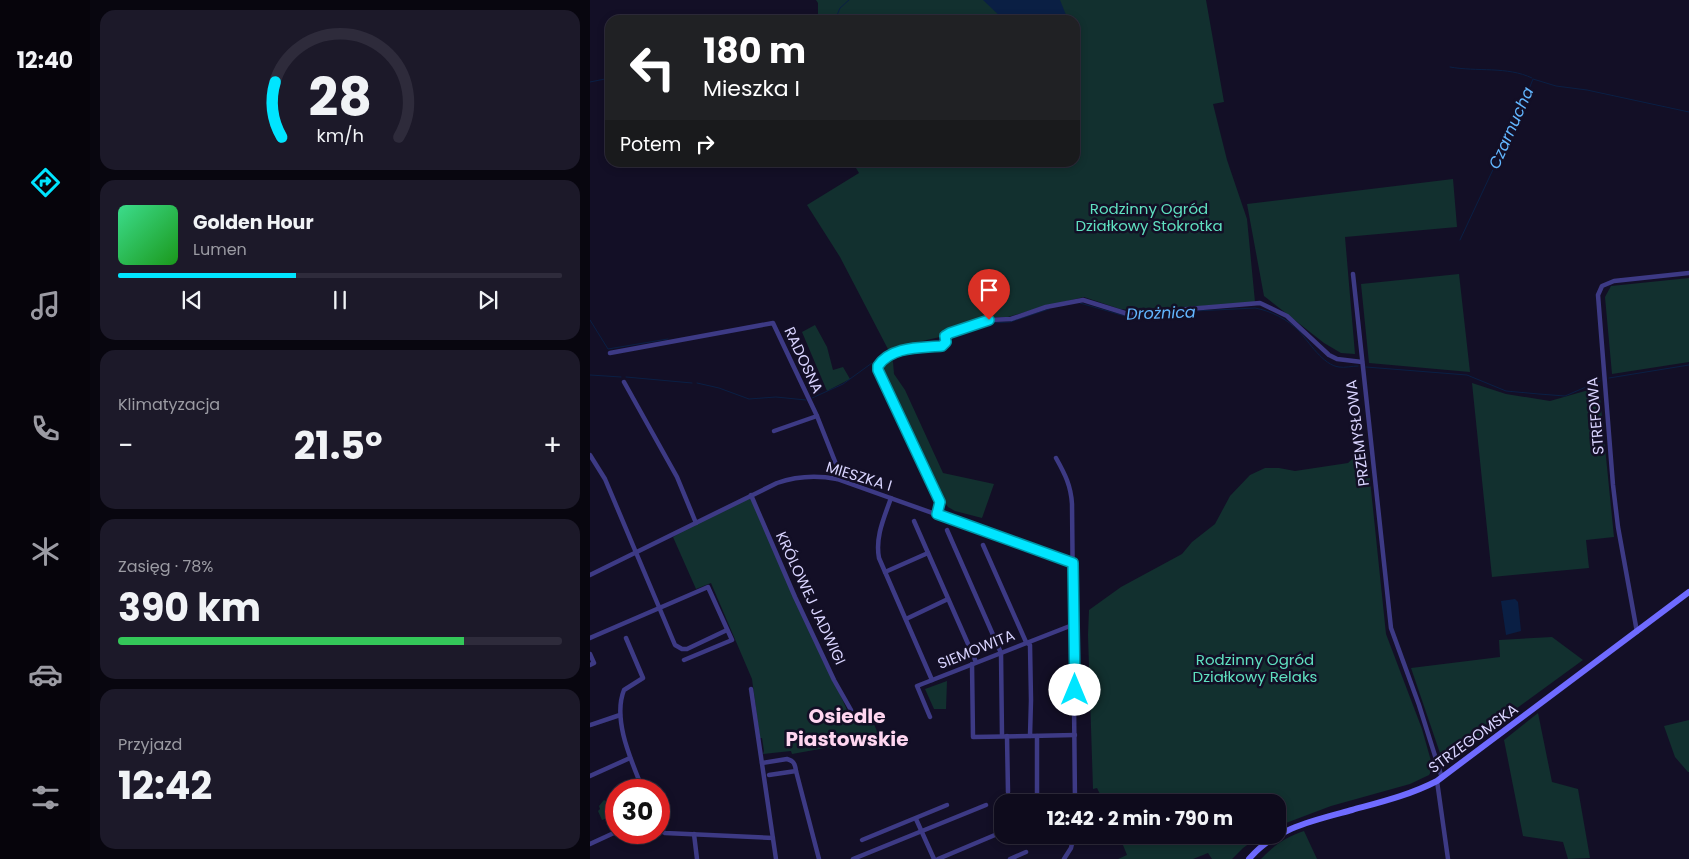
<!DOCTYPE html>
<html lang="pl">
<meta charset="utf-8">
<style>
:root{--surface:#0e0b1c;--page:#1c1929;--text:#f1f3f6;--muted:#9b9ba3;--line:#2e2b3b;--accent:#00e5ff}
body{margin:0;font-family:Poppins,sans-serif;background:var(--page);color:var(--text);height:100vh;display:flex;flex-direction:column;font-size:19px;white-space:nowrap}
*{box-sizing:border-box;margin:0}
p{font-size:16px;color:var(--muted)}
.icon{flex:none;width:28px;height:28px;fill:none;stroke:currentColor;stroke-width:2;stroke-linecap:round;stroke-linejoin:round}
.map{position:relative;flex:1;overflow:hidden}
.details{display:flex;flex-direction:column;gap:10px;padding:10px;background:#08060f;width:500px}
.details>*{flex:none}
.hud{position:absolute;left:15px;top:15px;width:475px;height:152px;border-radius:15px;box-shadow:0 2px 8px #0003,0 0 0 1px var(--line);background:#202124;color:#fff;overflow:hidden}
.speed{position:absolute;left:15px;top:779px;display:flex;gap:10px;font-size:25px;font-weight:700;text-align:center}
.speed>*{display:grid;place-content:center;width:65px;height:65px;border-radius:50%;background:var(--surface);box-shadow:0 2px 8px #0003,0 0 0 1px var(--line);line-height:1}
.speed .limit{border:8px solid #d22;background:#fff;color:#111}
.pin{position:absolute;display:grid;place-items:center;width:42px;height:42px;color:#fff;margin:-51px -21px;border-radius:50% 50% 50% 0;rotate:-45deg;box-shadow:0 0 5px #0007}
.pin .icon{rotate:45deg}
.me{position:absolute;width:55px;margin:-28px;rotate:0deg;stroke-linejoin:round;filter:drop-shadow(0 0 4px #0008)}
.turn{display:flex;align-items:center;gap:18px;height:105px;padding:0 15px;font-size:22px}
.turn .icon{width:65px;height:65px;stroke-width:2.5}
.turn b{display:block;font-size:35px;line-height:42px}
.then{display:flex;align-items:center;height:48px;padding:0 15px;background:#0003;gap:10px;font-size:19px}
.big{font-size:38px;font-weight:700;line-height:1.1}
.details .widget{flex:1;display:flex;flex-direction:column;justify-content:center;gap:8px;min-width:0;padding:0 18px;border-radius:15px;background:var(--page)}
.details .dial{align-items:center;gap:0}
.dial svg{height:130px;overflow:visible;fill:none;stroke:var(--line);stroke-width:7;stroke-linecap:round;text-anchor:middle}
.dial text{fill:var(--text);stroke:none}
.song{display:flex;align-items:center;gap:15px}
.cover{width:60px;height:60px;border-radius:8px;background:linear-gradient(135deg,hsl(150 70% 55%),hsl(120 70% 35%))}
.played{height:5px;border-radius:2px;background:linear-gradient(90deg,var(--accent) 40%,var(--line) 40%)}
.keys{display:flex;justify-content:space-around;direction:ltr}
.heat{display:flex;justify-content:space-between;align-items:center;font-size:28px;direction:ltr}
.charge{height:8px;border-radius:4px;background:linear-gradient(90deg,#34c759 78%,var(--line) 0)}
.trip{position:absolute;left:404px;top:794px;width:292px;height:50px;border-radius:15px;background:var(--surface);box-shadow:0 2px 8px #0003,0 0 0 1px var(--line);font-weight:700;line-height:50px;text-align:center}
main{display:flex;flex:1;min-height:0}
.dock{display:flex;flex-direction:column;width:90px;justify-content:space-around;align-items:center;background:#06040b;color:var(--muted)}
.dock .icon{width:35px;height:35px}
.dock .on{color:var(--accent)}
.dock b{font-size:22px;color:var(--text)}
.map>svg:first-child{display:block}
.green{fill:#12302f}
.water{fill:#0a1f44}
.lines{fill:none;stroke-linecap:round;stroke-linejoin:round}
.stream{stroke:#0a1f44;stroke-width:1}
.minor{stroke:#3d3a85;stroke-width:4.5}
.secondary{stroke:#6f6bff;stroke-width:6}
.route-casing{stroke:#0095a6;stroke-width:12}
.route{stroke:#00e5ff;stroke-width:9}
.labels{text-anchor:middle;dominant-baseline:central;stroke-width:5;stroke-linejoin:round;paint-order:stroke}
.park-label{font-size:15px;fill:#5fe0c0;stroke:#130f26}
.street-label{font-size:15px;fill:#d9d4ff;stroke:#130f26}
.water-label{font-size:16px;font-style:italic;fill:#62b6ff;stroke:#130f26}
.district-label{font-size:20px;font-weight:bold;fill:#ffd6f0;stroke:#130f26}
</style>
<main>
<nav class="dock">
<b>12:40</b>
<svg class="icon on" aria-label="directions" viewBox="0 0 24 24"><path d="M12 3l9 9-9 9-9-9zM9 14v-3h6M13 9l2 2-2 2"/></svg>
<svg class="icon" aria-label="music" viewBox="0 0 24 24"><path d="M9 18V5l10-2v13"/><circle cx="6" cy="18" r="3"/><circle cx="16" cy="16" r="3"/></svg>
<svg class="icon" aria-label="phone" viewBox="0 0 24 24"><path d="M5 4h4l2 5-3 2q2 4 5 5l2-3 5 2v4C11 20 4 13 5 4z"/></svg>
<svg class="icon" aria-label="climate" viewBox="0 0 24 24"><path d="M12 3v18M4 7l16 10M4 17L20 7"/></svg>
<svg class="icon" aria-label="car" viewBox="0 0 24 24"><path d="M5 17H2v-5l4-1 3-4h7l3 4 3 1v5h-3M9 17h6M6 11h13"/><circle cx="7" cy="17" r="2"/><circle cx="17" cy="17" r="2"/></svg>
<svg class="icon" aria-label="filters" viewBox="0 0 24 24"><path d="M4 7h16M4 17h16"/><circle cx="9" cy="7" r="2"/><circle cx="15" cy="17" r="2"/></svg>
</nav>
<section class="details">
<div class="widget dial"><svg viewBox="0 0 100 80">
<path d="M14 69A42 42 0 1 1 86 69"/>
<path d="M14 69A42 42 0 0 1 10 35" stroke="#00e5ff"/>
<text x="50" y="56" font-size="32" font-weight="700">28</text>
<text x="50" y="72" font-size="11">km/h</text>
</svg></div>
<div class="widget">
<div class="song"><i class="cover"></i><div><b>Golden Hour</b><p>Lumen</p></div></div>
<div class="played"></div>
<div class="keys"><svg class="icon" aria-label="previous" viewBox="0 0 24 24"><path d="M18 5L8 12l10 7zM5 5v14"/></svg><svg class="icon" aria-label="pause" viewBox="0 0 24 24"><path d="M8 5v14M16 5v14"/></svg><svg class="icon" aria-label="next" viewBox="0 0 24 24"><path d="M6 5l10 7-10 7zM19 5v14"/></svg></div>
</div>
<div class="widget"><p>Klimatyzacja</p>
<div class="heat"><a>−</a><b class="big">21.5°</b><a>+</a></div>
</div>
<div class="widget"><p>Zasięg · 78%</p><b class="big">390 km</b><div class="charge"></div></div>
<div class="widget"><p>Przyjazd</p><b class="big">12:42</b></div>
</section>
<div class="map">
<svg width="1099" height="859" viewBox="0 0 1099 859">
<rect width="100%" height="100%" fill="#130f26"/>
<g class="green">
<path d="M226 0H616L634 102 623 104 637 160 657 219 665 302 550 311 530 309 494 297 452 307 418 317H400L357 332 350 337 310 346 300 353 250 257 217 205 269 173 263 163 485 162V20H228V3Z"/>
<path d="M863 179 867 227 755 237 765 354 751 353 734 343 674 296 657 204Z"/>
<path d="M869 274 880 372 779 363 771 284Z"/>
<path d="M1099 278V362L1022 374 1015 297 1021 286Z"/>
<path d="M225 325 237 347 243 370 253 367 260 379 237 391 212 332Z"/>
<path d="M301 358 303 362 304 374 315 390 353 473 404 484 392 518 365 511 358 507 342 484 293 375C292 367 292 361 301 358Z"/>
<path d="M882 383 916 394 960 401 1009 387 1024 537 996 540 999 568 902 577Z"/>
<path d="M771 451H777L796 634 832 729 843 768 839 775 820 784 741 806 688 826V802H514L507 788 503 789 498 635 499 610 531 587 592 554 602 542 625 524 640 496 660 475 675 468H689L705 471 758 463Z"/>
<path d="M161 495 257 710 262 714 278 710 289 736 240 749 241 747 202 754 201 751 173 754 174 751 172 738H170L162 679 121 583 106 589 83 537 106 523Z"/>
<path d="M962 637 993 660 853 762 821 668 910 657 909 640Z"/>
<path d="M357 681 356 709H344L335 689Z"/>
<path d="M948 713 962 782 988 789 1000 858 978 859 973 842 933 836 914 740Z"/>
<path d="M1099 720V772H1098L1085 757 1074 726Z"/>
<path d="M20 798 24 801H26V820L23 821V823L16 822 15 819 12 820 8 811 10 809 9 806 14 800 16 801Z"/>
<path d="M714 831 727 859H671C684 845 696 837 714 831Z"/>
<path d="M529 835H671L653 848 642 859H622L618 853 603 859H528L537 855Z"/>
</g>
<g class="water">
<path d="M393 0H470L478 20H414Z"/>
<path d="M925 599 928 602 931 631 916 635 911 601Z"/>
</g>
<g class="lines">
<g class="stream">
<path d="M245 20 250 8 259 0"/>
<path d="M860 67C887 72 917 66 942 78"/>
<path d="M0 82 20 78"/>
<path d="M870 240 929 114 943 79 966 86 997 90 1099 112"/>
<path d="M490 303 535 316 556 315"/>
<path d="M585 312 665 308C681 311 697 319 709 331 719 342 733 365 749 367 755 368 762 366 768 366"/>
<path d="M0 320 18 349 78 339"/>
<path d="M362 335 398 323 420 322 459 309"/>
<path d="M337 344 354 338"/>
<path d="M285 360 297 352 309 349"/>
<path d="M776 367 877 375 916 391 949 394 975 396 1010 381"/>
<path d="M0 375 31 377"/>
<path d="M36 377 102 383"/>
<path d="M1019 378 1099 365"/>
<path d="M107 383 129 388 159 399 186 397 216 400"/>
<path d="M222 398 253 384 282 363"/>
</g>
<g class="minor">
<path d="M763 274 801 628 829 705 852 778"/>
<path d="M20 353 183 323 227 416 248 469 247 479"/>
<path d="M34 382 87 477 106 523"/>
<path d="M184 431 227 416"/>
<path d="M0 455 15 479 85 645 92 649H97L137 630"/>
<path d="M466 458C475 474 481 486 482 504L485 802"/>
<path d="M161 495 205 597 244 680 261 710"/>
<path d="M301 498C294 518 285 537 289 558L342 680"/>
<path d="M347 515 350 502 288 369V365C301 346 331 348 352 345L356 342 355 336 371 328 399 320 421 319 456 307 493 300 538 314 670 303 697 316 739 355 747 359 772 362"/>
<path d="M324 521 386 662"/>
<path d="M357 530 411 653 412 736"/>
<path d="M393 545 436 642 440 645 441 700 440 736 485 735"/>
<path d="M295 572 338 553"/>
<path d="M0 575 187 483C207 476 226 475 247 479L483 563"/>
<path d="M316 619 358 599"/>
<path d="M1047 632 1028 527 1023 485 1008 295 1012 286 1024 281 1099 273"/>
<path d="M0 638 118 587 142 640 94 660"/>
<path d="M36 638 53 678 34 690C22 720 42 762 53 790"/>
<path d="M0 654 4 663 0 665"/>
<path d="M382 664 383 737 440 736"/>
<path d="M161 689 186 859"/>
<path d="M340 717 327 686 485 624"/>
<path d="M0 725 30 715"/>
<path d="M417 736 418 792"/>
<path d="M447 736V802"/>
<path d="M172 763 197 759C204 761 205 764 206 771L179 775"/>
<path d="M206 771 229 859"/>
<path d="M0 776 40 758"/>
<path d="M847 781 858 859"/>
<path d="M326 819 344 859"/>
<path d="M69 830 75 833 183 838"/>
<path d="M104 834 107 859"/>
<path d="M272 840 357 805"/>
<path d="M0 844 26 832"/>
<path d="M263 859 396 805"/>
<path d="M348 859 412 832"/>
<path d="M420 859 436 852"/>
<path d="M474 859 481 848 484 835"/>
</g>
<path class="secondary" d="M659 859C685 828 725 820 762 810 791 802 820 795 847 781L1099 592"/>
</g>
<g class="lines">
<g class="route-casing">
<path id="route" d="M399 320 360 333 355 336 356 342 352 346C331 348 301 346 288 366V370L350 502 347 514 483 563 485 690"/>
</g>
<use href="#route" class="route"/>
</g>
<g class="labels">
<g class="park-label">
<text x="559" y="208">Rodzinny Ogród<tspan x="559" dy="17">Działkowy Stokrotka</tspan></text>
<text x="665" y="659">Rodzinny Ogród<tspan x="665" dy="17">Działkowy Relaks</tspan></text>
</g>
<g class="street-label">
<text transform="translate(214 360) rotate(65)">RADOSNA</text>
<text transform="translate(1005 416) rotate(-95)">STREFOWA</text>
<text transform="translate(767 433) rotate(-97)">PRZEMYSŁOWA</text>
<text transform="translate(269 476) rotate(17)">MIESZKA I</text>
<text transform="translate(221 598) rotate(65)">KRÓLOWEJ JADWIGI</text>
<text transform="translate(386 649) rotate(-22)">SIEMOWITA</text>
<text transform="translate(883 738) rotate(-36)">STRZEGOMSKA</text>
</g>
<g class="water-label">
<text transform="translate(921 128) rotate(-66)">Czarnucha</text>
<text transform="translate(571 313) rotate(-2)">Drożnica</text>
</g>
<g class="district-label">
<text x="257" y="716">Osiedle<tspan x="257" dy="23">Piastowskie</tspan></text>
</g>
</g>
</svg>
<div class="speed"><div class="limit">30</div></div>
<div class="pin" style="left:399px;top:320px;background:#d93025"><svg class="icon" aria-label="arrive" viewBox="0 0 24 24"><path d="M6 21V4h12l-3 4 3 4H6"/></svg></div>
<svg class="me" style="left:485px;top:690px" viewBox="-20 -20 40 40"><circle r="19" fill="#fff"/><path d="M0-13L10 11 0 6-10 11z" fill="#00e5ff"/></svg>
<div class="trip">12:42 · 2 min · 790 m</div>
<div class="hud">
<div class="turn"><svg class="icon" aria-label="left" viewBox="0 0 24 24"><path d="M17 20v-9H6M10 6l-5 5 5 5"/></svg><div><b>180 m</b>Mieszka I</div></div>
<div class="then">Potem<svg class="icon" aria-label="right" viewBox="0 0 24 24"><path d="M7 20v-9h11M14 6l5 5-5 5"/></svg></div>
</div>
</div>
</main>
